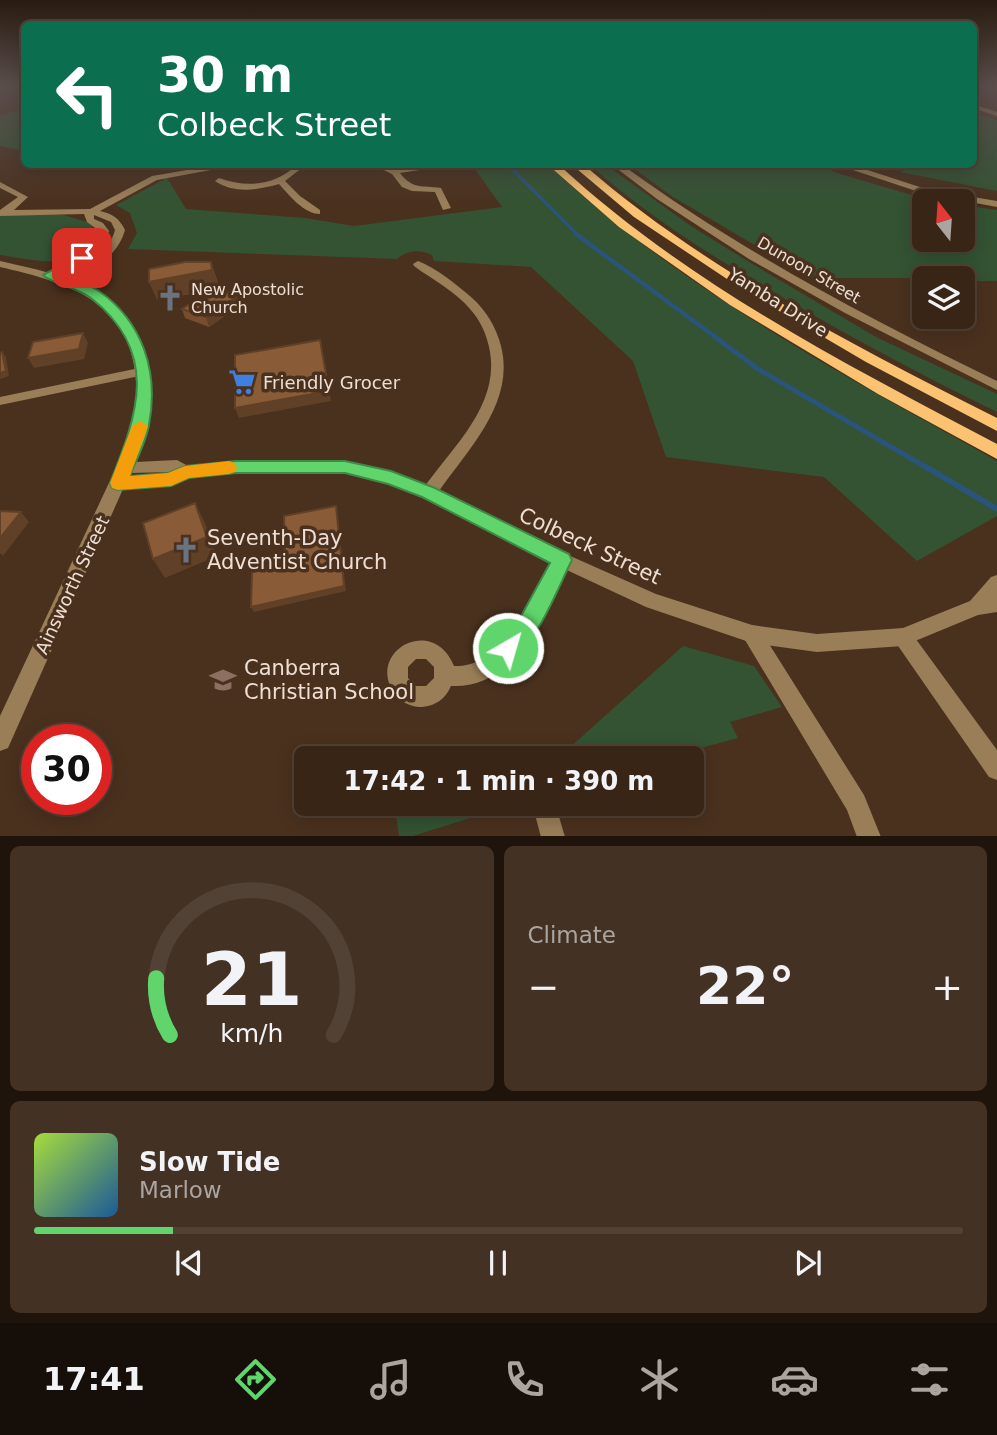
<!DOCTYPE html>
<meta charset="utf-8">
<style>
:root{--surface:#382516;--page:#433123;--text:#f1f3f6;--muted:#aba5a1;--line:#524235;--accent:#5fd56b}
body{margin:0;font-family:"DejaVu Sans",sans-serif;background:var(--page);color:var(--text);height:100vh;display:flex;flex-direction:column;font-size:26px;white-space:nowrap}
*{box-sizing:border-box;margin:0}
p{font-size:23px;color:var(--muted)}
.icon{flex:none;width:38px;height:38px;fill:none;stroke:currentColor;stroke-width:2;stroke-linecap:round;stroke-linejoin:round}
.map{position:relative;height:836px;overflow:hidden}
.side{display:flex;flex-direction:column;gap:10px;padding:10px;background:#1f140c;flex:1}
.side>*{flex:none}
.hud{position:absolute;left:21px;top:21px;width:956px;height:147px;border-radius:10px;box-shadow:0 4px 18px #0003,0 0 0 2px var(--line);background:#0b6e4f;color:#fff;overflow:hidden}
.needle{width:46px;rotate:343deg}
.tools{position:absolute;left:912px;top:189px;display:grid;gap:14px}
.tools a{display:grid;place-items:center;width:63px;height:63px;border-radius:10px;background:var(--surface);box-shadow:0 4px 18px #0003,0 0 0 2px var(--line);font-size:35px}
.speed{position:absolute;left:21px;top:724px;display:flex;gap:14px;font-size:35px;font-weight:700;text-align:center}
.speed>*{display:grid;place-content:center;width:91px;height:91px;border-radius:50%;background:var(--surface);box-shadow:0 4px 18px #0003,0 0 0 2px var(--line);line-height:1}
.speed .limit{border:10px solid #d22;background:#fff;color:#111}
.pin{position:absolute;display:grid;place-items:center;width:60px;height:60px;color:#fff;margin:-30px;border-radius:14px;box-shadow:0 4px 10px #0006}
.me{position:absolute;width:77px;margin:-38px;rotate:38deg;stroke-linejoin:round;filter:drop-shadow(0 0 5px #0008)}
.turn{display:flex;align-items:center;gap:24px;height:147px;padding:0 21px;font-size:32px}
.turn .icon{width:91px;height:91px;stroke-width:2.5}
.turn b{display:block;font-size:49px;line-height:60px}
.big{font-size:52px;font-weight:700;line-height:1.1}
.side .tile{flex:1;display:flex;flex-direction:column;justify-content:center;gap:10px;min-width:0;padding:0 24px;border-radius:10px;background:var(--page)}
.side .dial{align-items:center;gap:0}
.dial svg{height:182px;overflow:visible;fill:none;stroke:var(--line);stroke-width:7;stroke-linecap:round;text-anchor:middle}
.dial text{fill:var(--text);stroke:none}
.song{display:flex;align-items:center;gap:21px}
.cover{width:84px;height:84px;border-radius:10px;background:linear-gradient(135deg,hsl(80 70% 55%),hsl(210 70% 35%))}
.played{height:7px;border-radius:4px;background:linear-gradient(90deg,var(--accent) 15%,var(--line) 15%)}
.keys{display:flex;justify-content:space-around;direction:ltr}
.heat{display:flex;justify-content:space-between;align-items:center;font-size:38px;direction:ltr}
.side .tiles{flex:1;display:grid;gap:10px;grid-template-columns:1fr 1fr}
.tile:last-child{grid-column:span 2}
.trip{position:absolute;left:294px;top:746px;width:410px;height:70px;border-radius:10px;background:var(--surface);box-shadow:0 4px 18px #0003,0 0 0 2px var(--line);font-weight:700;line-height:70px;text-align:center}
.menu{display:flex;height:112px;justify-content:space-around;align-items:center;background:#160f09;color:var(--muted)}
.menu .icon{width:49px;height:49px}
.menu .selected{color:var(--accent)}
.menu b{font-size:32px;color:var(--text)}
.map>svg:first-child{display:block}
.green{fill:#335333}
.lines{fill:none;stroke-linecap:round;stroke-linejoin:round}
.stream-far3{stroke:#2b547a;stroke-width:3.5}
.stream-far2{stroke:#2b547a;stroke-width:4.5}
.stream-far1{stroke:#2b547a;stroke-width:5}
.stream{stroke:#2b547a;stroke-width:6}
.minor{fill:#997e58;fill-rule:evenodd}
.tertiary{fill:#997e58;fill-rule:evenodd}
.primary{fill:#fac271;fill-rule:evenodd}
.wall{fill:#764e2f}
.shaded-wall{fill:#604026}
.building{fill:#895b37;stroke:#604026;stroke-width:2}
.route{fill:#5fd56b;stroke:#3e8a46;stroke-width:2}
.slow{fill:#f59e0b}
.labels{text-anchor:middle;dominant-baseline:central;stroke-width:7;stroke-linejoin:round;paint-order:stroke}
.far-street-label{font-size:16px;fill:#eeded3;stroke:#4a311e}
.far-poi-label{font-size:16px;fill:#eeded3;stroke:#4a311e;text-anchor:start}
.street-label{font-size:18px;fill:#eeded3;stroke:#4a311e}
.poi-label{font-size:18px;fill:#eeded3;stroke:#4a311e;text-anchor:start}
.near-poi-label{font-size:21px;fill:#eeded3;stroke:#4a311e;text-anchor:start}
.near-street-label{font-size:21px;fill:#eeded3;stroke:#4a311e}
</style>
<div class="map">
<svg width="997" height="837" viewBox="0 0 997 837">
<rect width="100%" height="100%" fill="#4a311e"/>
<g class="green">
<path d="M24 108V151L0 146V116Z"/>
<path d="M973 113 997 120V191L900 172 915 165 973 164Z"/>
<path d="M472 165H549C680 289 841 374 997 461V516L917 561 824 477 666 457 633 361 531 267 434 261 432 255C420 249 407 250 397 259L128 249 137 233 130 213 116 205 167 178 186 209 305 218 354 226 502 207Z"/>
<path d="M590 165H606L691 226 749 262 876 337 997 394V412C919 374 843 333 768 289 705 252 644 213 590 165Z"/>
<path d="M629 165H819L837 173 932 201H924V240H962L963 205 997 210V281H963L962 278H811L673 197Z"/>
<path d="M0 214 64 215 90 223 94 232C92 237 90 244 87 248 72 271 22 258 0 255Z"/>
<path d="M683 646 754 666 782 707 730 722 738 738 664 758H558Z"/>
<path d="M431 803H518L413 836H399L396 814Z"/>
</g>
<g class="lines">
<path class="stream-far3" d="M507 164 578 235"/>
<path class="stream-far2" d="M576 234 718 339"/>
<path class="stream-far1" d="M715 337 758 369 929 469"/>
<path class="stream" d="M926 467 997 509"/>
<g class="minor">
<path d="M222 164H243L157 180 100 211C113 214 119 218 125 230 118 256 89 276 64 284L60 283V279C82 266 108 256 115 230L111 222 94 215V219L103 223 109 231C101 257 73 270 49 278L44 275 45 273C67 263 91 255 99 231L87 222 84 214 0 216V210L18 197 0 188V182L28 197 14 210 90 209 152 176Z"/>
<path d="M298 164H307L285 181 300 196 320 210V214C304 214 289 195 279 184 258 190 234 194 215 181L219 178C247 188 275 186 298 164Z"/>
<path d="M371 164H383L396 169 425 164 426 169 400 173C413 190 422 185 441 188L451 208 443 210 435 192 412 191 402 187 392 174Z"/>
<path d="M611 164H621C739 250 866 317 997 381V390L845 313 749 259 657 199Z"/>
<path d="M835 164H849L926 189 997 201V207L922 193Z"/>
<path d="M418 261C436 268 456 284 471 297 486 310 496 327 501 346 516 405 465 452 435 497L429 499 423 497 421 493 423 489C453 446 502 404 489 347 486 333 480 320 470 309 455 291 433 280 414 266L413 264Z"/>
<path d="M144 367 150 371 149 374 0 405V397Z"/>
<path d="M562 553 568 555 571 560C547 609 518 689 451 686 446 698 436 706 422 707 413 708 400 702 394 693 366 651 433 614 454 666 505 668 536 593 556 555ZM416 659H426L434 667V678L426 686H416L408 678V667Z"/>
<path d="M752 625 759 628 864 795 881 837H857L847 810 745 640 742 634 745 628Z"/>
<path d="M903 628 910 631 997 750V780L989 777 896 643 893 637 896 631Z"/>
<path d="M535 803H555L565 837H541L533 807Z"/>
</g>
<g class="tertiary">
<path d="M973 104 997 112V116L973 108Z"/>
<path d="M0 261C32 268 64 275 93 290 155 324 161 403 135 462L177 460 188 466 236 461 353 462 396 474 435 489 568 555 656 594 752 625 817 634 903 628 970 601 991 577 997 575V612L978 615 903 646 817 652 752 643 646 607 556 565 423 497 387 483 353 474 236 473 188 477 171 486 123 489 8 748 0 751V716L129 440C137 418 138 393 135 371 126 298 61 281 0 267ZM173 472 168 474 129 477 130 473Z"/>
</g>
<g class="primary">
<path d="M547 164H558C685 282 845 364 997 444V459L878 394 730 305 619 227Z"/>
<path d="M571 164H583C703 269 855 346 997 418V431L866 362 745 291 634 217Z"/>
</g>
</g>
<path class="wall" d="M211 262 217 280 219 288 216 289 241 305 209 327 185 318 182 309 212 290 157 300Z"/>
<g class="shaded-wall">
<path d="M211 262 219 288 157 300 149 282Z"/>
<path d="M238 296 241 305 209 327 206 317Z"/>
<path d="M83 333 88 343 84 359 34 368 28 358Z"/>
<path d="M320 340 331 401 239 418 235 408Z"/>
<path d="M2 352 6 357 9 376 0 379Z"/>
<path d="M195 503 205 523 217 556 165 578 153 559Z"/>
<path d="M336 506 346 591 254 612 251 607Z"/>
<path d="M21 512 29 522 3 556 0 553V538Z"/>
</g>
<g class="building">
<path d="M185 262H211L212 270 149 282V269Z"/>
<path d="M214 288 238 296 206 317 182 309Z"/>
<path d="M83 333 79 349 28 358 33 342Z"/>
<path d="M320 340 329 391 235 408V355Z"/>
<path d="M2 352 6 371 0 373V353Z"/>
<path d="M195 503 207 537 153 559 143 523Z"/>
<path d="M336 506 344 586 251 607 252 572 285 565 284 516Z"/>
<path d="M0 511 21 512 0 538Z"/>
</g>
<linearGradient id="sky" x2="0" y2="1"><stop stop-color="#291b10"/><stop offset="0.42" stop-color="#5a4e4c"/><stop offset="1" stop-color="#5a4e4c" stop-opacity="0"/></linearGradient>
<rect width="997" height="203" fill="url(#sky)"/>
<path class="route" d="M78 256 88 258 59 274C72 280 87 283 99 291 143 322 159 372 149 425 146 442 136 460 130 476L168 473 185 466 236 461H345L391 471 435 488 569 554 572 560C558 587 536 648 508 659L500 656 497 648 500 641 514 629 550 563 422 497 388 484 345 473H236L189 478 171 486 118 490 112 488 110 483C138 413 160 353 91 298 77 287 56 286 43 275Z"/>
<path class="slow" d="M140 421 148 426 130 476 168 473 185 466 229 461 235 463 237 468 235 472 229 474 189 478 171 486 118 490 112 488 110 483 132 426Z"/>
<defs>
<g id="church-bare" transform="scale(2.1)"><path d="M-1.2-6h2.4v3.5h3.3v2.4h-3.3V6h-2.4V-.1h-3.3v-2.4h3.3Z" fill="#6b7280" stroke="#4a311e" stroke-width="2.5" paint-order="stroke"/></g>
<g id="supermarket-bare" transform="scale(2.1)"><path d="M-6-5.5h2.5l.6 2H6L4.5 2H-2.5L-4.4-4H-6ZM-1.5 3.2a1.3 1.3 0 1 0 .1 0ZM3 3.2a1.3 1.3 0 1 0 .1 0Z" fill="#3f7fe0" stroke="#4a311e" stroke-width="2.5" paint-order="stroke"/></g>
<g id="school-bare" transform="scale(2.1)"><path d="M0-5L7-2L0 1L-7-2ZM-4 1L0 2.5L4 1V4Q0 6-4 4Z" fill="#8d6e63" stroke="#4a311e" stroke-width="2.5" paint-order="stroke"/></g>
</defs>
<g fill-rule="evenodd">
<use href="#church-bare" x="170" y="298"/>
<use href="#supermarket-bare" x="242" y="382"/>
<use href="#church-bare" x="186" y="550"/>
<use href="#school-bare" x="223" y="680"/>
</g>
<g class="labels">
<g class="far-street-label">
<text transform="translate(809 270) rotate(30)">Dunoon Street</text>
</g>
<g class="far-poi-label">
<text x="191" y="289">New Apostolic<tspan x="191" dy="18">Church</tspan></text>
</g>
<g class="street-label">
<text transform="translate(778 302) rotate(32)">Yamba Drive</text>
<text transform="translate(72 585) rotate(-65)">Ainsworth Street</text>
</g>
<g class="poi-label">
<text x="263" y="382">Friendly Grocer</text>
</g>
<g class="near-poi-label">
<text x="207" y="538">Seventh-Day<tspan x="207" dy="24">Adventist Church</tspan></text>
<text x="244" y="668">Canberra<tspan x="244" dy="24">Christian School</tspan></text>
</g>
<g class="near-street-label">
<text transform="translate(590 546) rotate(25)">Colbeck Street</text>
</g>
</g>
</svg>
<div class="tools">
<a><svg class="needle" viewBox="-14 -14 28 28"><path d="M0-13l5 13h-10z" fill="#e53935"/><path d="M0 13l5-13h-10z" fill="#aba5a1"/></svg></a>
<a><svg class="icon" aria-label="layers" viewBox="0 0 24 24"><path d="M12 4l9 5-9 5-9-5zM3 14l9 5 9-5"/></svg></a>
</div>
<div class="speed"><div class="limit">30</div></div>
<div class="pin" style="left:82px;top:258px;background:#d93025"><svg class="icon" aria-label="arrive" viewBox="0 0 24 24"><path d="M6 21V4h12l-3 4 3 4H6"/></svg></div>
<svg class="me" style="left:508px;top:648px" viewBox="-20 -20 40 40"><circle r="17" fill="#5fd56b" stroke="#fff" stroke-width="3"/><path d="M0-11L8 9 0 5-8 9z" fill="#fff"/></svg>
<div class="trip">17:42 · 1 min · 390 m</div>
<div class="hud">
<div class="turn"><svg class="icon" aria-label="left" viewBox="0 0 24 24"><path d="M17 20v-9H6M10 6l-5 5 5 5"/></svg><div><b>30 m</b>Colbeck Street</div></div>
</div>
</div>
<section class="side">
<div class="tiles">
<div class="tile dial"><svg viewBox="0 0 100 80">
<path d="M14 69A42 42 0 1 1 86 69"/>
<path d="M14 69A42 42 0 0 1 8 44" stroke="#5fd56b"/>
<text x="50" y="56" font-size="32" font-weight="700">21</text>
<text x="50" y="72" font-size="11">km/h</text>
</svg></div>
<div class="tile"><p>Climate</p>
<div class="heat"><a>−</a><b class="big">22°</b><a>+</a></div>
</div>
<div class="tile">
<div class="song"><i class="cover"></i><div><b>Slow Tide</b><p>Marlow</p></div></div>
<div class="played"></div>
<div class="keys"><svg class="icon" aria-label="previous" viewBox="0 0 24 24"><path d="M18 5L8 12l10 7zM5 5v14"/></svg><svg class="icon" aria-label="pause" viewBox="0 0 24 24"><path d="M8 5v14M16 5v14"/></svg><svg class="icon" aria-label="next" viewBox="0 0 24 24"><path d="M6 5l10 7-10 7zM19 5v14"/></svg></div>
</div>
</div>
</section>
<nav class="menu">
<b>17:41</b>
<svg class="icon selected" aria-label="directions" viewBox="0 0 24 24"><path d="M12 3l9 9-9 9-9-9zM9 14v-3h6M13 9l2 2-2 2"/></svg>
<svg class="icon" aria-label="music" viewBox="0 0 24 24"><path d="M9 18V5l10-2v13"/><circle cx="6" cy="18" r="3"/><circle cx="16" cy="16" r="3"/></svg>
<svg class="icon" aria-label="phone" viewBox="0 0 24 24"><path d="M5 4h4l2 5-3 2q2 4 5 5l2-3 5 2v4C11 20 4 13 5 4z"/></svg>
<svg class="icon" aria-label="climate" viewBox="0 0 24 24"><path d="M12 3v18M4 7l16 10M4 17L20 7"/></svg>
<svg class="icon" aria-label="car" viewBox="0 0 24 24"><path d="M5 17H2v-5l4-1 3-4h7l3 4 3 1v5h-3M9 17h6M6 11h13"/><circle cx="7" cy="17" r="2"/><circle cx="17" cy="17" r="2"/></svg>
<svg class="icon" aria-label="filters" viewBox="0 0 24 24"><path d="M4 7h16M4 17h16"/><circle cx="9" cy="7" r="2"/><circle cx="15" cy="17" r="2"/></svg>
</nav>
